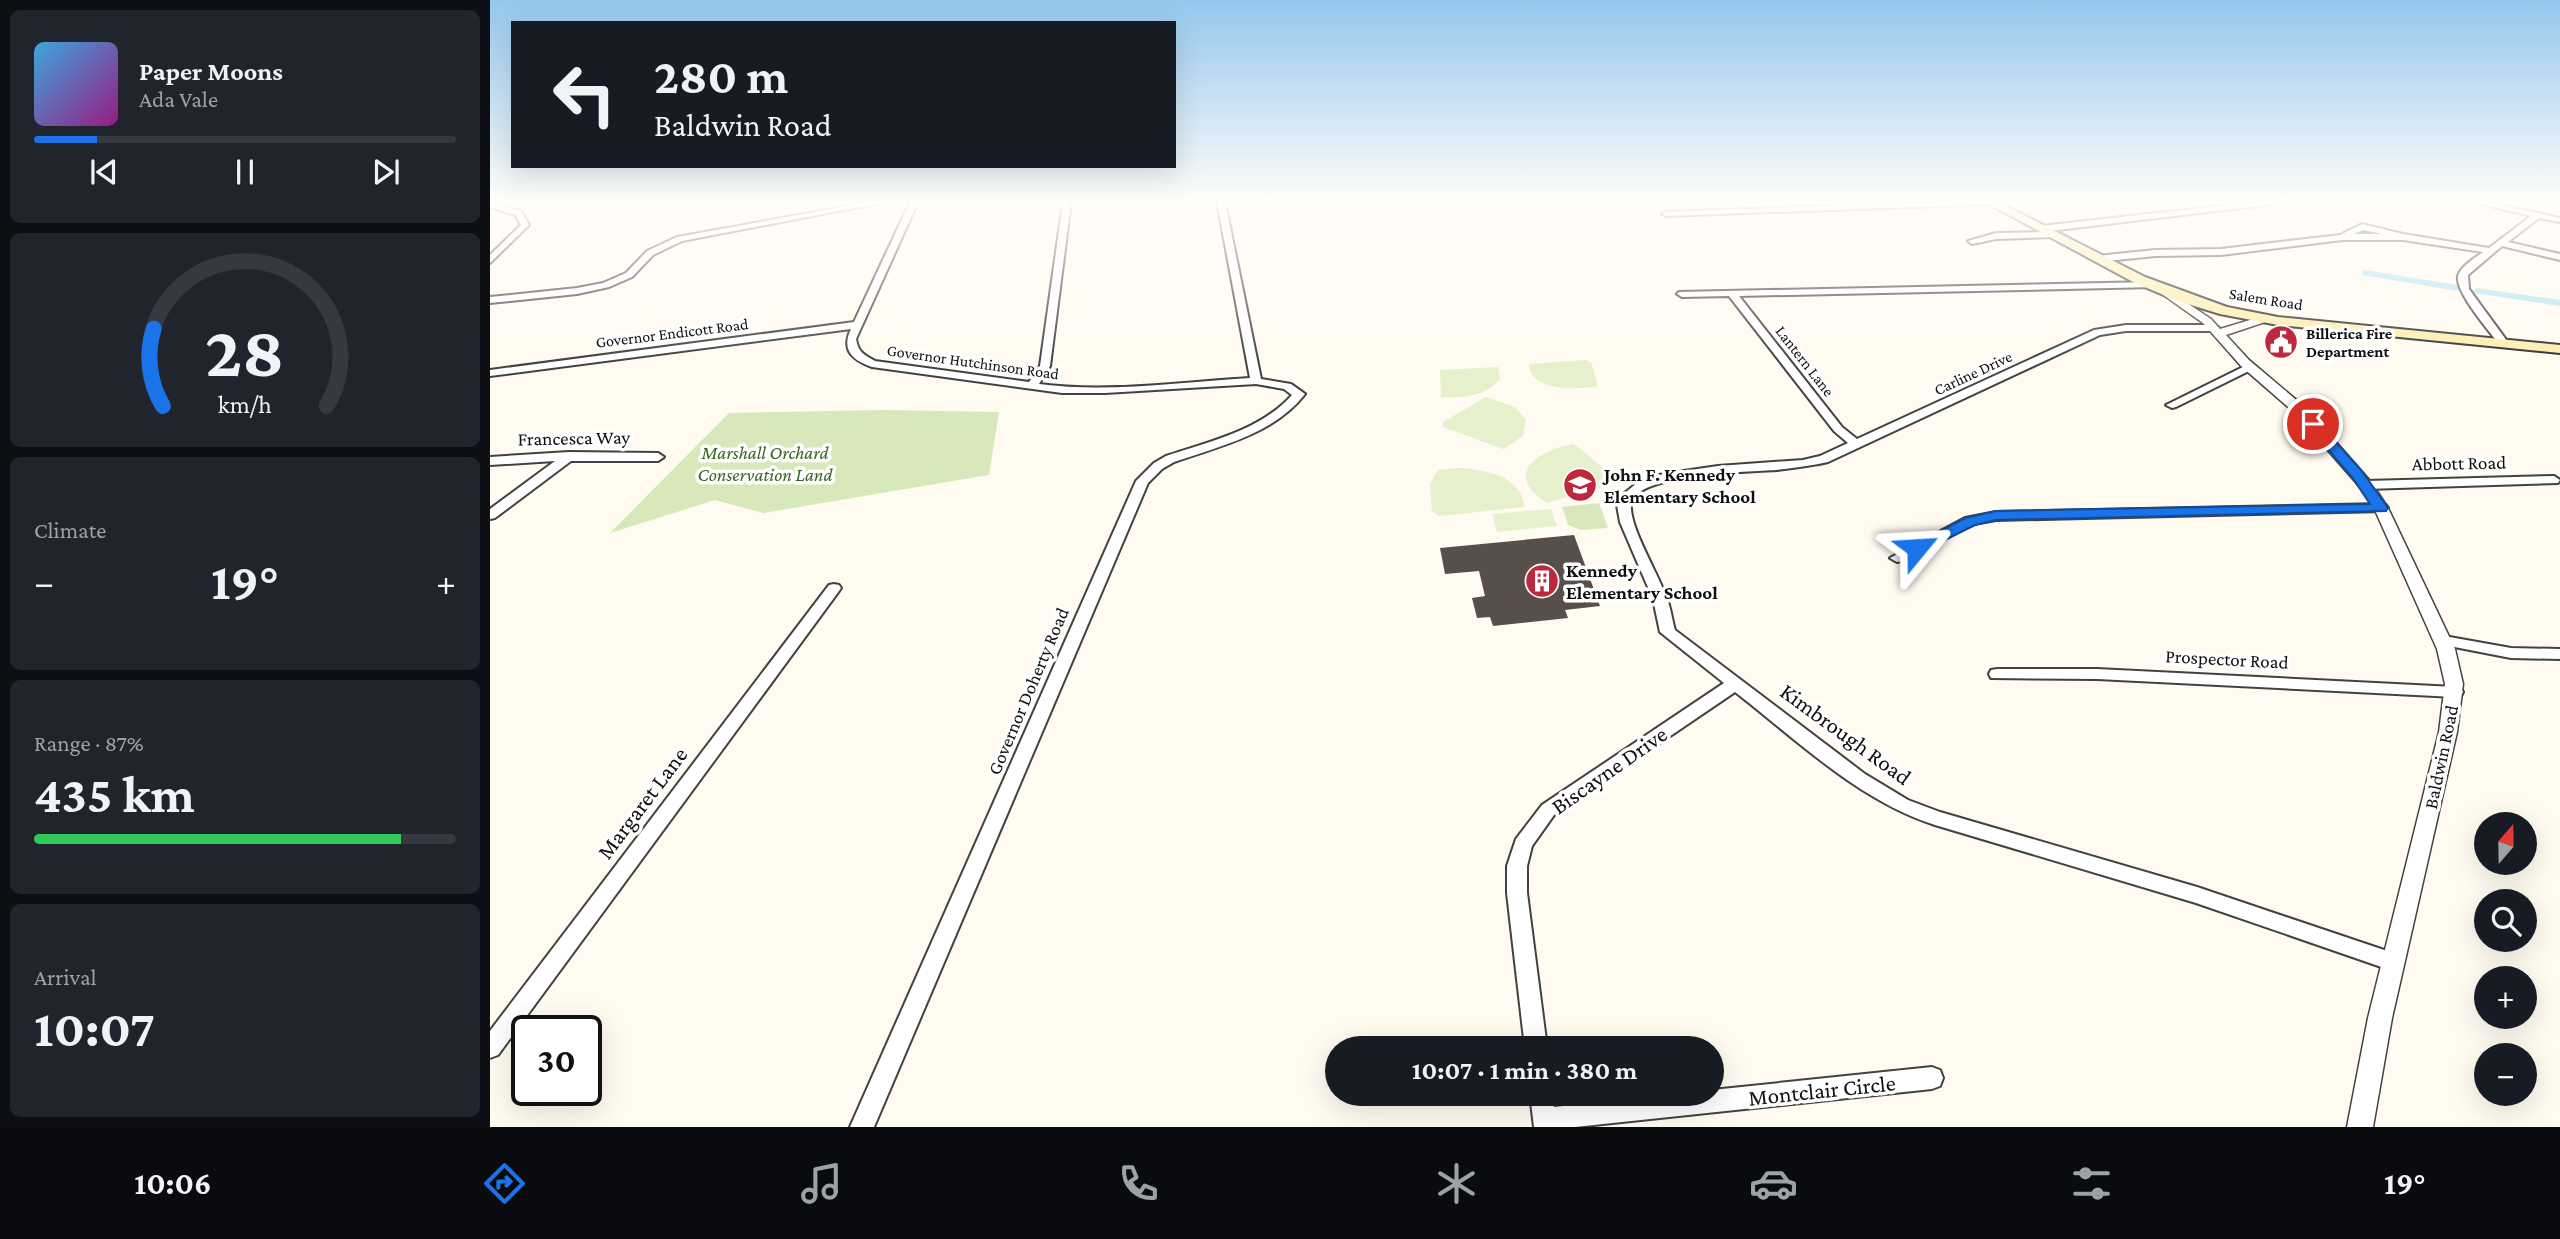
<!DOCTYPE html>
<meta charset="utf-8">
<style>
:root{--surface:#171b24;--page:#20242c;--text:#f1f3f6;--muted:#9ea1a6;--line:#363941;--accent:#1a73e8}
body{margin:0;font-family:"Crimson Pro",serif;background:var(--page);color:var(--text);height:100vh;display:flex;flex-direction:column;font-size:26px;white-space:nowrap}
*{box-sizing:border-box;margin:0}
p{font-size:23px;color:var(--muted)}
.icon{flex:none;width:38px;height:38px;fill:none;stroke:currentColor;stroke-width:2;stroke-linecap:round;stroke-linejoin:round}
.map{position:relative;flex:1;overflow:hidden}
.details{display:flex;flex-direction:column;gap:10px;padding:10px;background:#0d0f14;width:490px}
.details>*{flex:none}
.hud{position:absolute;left:21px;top:21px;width:665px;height:147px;border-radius:0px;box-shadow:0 7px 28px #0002;background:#171b24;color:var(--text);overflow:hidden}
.needle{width:46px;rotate:20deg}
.tools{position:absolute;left:1984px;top:812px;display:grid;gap:14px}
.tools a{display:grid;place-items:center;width:63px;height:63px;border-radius:50%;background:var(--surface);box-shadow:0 7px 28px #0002;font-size:35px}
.speed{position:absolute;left:21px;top:1015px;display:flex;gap:14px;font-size:35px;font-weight:700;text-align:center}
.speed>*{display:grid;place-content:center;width:91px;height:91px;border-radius:50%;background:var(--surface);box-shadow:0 7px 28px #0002;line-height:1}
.speed .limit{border:4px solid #111;border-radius:10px;background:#fff;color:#111}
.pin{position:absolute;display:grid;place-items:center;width:60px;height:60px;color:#fff;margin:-30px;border:4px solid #fff;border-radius:50%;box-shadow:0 2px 7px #0007}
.me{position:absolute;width:77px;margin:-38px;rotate:63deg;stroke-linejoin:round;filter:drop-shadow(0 0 5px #0008)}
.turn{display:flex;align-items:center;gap:24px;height:147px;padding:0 28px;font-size:32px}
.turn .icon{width:91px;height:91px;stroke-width:2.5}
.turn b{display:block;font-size:49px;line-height:60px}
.big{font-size:52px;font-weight:700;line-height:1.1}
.details .card{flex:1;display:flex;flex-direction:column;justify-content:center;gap:10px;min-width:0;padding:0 24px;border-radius:10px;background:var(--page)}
.details .dial{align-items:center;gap:0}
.dial svg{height:182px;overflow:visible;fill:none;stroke:var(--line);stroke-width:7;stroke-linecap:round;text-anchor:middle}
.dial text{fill:var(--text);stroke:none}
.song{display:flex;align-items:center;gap:21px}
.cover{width:84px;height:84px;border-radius:10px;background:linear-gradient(135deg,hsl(200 70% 55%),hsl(310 70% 35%))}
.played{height:7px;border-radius:4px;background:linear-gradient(90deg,var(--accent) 15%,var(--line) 15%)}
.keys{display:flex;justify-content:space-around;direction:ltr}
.heat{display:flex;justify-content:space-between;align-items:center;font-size:38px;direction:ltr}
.charge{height:10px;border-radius:5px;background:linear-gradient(90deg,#34c759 87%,var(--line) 0)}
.trip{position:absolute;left:835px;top:1036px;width:399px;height:70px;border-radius:35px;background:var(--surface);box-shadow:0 7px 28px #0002;font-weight:700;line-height:70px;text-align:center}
.tab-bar{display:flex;height:112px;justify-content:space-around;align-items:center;background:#090b0e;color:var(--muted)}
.tab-bar .icon{width:49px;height:49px}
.tab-bar .current{color:var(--accent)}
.tab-bar b{font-size:32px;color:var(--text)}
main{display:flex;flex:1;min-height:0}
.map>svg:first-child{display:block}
.green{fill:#d7e9bb}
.pitch{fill:#e7f0cd}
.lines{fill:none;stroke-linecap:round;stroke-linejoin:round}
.canal{fill:#b7e3f5;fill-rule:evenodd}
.building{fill:#584f4b}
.minor-casing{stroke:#424242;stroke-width:4}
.tertiary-casing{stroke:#424242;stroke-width:3}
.secondary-casing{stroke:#313131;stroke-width:4}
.minor{fill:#fff;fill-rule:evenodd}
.tertiary{fill:#fff;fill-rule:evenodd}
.secondary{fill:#fdeeae;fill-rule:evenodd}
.route{fill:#1a73e8;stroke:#114b97;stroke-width:2}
.labels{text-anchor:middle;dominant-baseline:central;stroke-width:7;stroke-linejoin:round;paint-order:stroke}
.far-street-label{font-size:16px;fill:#0f0f0f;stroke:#fff}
.far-poi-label{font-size:16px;font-weight:bold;fill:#0f0f0f;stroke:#fff;text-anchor:start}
.street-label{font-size:19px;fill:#0f0f0f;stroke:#fff}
.park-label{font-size:19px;font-style:italic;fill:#346620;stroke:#fff}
.poi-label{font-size:19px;font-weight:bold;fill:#0f0f0f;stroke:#fff;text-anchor:start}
.near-street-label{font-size:23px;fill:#0f0f0f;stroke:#fff}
</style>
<main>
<section class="details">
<div class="card">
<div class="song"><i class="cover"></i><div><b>Paper Moons</b><p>Ada Vale</p></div></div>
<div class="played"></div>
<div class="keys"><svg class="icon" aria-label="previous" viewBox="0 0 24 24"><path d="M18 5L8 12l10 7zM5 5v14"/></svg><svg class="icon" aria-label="pause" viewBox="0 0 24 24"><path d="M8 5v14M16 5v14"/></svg><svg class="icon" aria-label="next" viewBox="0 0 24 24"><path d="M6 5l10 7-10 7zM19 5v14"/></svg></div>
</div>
<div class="card dial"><svg viewBox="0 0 100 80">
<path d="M14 69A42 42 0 1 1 86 69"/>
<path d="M14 69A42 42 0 0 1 10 35" stroke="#1a73e8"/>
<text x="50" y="56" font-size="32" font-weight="700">28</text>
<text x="50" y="72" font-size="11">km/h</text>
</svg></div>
<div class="card"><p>Climate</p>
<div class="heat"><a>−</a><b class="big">19°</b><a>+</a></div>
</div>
<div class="card"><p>Range · 87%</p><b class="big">435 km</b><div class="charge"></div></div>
<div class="card"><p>Arrival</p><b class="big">10:07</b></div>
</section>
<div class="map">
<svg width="2070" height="1127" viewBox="0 0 2070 1127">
<rect width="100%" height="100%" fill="#fffbf1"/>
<g class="green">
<path d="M394 410 509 412 499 475 273 513 225 500 120 533 239 413Z"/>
<path d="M1109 503 1118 528 1091 530 1078 525 1072 507Z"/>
</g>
<g class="pitch">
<path d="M1095 360 1101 362 1108 386C1089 390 1040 392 1039 364Z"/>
<path d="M1008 367 1010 379C996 397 971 398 951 397L950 370Z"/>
<path d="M996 397 1025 407 1036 420 1033 436 1013 449 953 427V422Z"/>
<path d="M1084 444 1127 479 1123 484 1057 503C1011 475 1049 449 1084 444Z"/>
<path d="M968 468C993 469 1033 476 1034 507L950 516 942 512 940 484 948 470Z"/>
<path d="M1061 509 1067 526 1007 532 1002 514Z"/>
</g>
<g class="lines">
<g class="canal">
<path d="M1875 270 1967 285 1972 288 1967 291 1872 275V271Z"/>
<path d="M1987 288 2070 300V306L1984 293 1982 291Z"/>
</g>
</g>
<path class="building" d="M1084 535 1110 606 1075 610 1078 618 1003 626 1000 617 987 618 982 598 995 596 989 571 955 574 950 548Z"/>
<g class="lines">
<g class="minor-casing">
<g id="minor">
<path d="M0 202 31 211 39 225 0 263V255L31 225 25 215 0 207Z"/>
<path d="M380 202H396L192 241 163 255 142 277 119 287 87 294 0 303V297L87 288 113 283 136 273 157 251 187 237Z"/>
<path d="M420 202H428L366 339C368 352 374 355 385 361L539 382 550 366 573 202H581L560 366 549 384C618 393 691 382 760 378L727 202H735L771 379 801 384 815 394C784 434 730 446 684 462L672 469 658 483 384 1127H360L646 481 664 463 676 456C719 442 771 430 802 395L794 389 766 384 615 393H572L382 367C362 360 351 350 361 329L0 376V370L364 322Z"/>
<path d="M1446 202H1508L1504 204 1176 216 1172 214 1176 212Z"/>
<path d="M1766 202H1788L1784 204 1551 232 1547 229 1551 226Z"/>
<path d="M1983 202H1997L2070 218V222L2049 218 2018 242 2070 254V260L2012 246 1978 275 1979 289 2017 341 2012 344 2008 343C1998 329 1965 292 1968 276 1971 266 1985 258 1993 252L1913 240H1852L1731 255 1665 256 1607 262 1603 259 1607 256 1665 250 1731 249 1850 235 1872 224 1913 234 1999 248 2041 216ZM1873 230 1892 234H1864Z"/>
<path d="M1561 232 1565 235 1564 237 1506 239 1482 244 1478 241 1506 233Z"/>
<path d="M1663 282 1666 283V287L1249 296 1352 427 1367 439 1604 330 1636 325H1724L1729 328 1724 331H1636L1610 335 1338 462C1321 466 1303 468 1286 470 1261 472 1143 473 1141 505 1139 527 1169 575 1177 599 1181 609 1182 620 1185 630L1375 774 1418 800 1450 812 1707 887 1903 953 1910 956 1913 962 1910 968 1903 971 1706 903 1445 825C1369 801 1307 740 1245 692L1064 815 1042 846 1037 866V893L1057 1048H1035L1017 893V866L1026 839 1052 805 1234 683 1170 632 1163 599 1130 522 1127 505 1131 496 1147 483 1173 474 1228 466 1313 460 1330 456 1358 443 1344 431 1239 296 1192 297 1187 294 1189 292Z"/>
<path d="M1759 364 1763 365V369L1686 407 1682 408 1676 405Z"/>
<path d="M79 452 168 453 174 457 168 461H81L5 518 0 519V509L65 461 0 465V457Z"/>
<path d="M2064 476 2070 480 2068 483 1876 489 1870 485 1876 481Z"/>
<path d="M1891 504 1896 505 1898 508 1896 511 1506 520 1484 524 1412 561 1407 562 1400 558 1475 518 1506 512Z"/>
<path d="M344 584 349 585 351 588 349 591 8 1055 0 1058V1031L339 585Z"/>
<path d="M1954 636 2021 648 2070 649V659L2021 658 1949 644 1946 641 1949 638Z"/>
<path d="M1507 669H1607L1965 687 1971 688 1973 692 1971 696 1965 697 1607 679 1501 678 1499 674 1501 670Z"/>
<path d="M1442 1067 1450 1070 1453 1078 1450 1086 1442 1089 1085 1127H1044L1040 1094H1062L1064 1107 1188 1094H1222V1090Z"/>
</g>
</g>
<g class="tertiary-casing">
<path id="tertiary" d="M1676 289 1721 319 1730 329 1770 317H1778V321L1736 335 1759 360 1816 408 1881 482 1898 508 1965 649 1973 684 1967 732 1902 1018 1883 1127H1857L1878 1018 1949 732 1955 684 1947 649 1884 508 1870 487 1806 414 1751 366 1713 323 1672 294 1671 292Z"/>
</g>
<g class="secondary-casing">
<path id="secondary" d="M1495 202H1508L1655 277 1737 307 1788 317 2070 345V353L1788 325 1730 314 1688 301 1645 283Z"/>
</g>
<use href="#minor" class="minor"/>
<use href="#tertiary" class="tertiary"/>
<use href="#secondary" class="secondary"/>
</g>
<linearGradient id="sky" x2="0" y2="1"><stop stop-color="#94c7ed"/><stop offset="0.56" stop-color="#fffdf9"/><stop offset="1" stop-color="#fffdf9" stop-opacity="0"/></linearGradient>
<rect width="2070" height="360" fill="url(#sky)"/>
<path class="route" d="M1823 420 1827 421 1872 471 1898 508 1896 511 1506 520 1485 525 1432 551H1421L1419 548 1475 518 1506 511 1880 504 1862 477 1816 424Z"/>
<defs>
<g id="civic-disc" transform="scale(1.75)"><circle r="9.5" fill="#bd293c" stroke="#fff"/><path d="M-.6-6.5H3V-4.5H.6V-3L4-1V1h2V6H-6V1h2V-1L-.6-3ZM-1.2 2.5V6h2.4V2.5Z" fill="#fff"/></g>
<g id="school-disc" transform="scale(1.75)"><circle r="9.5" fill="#bd293c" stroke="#fff"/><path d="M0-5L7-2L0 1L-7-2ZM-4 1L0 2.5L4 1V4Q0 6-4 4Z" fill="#fff"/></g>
<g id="building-disc" transform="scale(1.75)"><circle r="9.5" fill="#bd293c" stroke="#fff"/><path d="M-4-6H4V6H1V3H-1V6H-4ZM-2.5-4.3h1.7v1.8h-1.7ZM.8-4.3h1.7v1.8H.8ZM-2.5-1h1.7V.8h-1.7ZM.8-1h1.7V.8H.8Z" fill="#fff"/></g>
</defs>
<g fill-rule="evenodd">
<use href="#civic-disc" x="1791" y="342"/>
<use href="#school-disc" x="1090" y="485"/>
<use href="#building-disc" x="1052" y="581"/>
</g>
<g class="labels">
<g class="far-street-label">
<text transform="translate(1776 299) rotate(9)">Salem Road</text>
<text transform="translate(182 333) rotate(-7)">Governor Endicott Road</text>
<text transform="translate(1315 361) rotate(52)">Lantern Lane</text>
<text transform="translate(483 362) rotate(8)">Governor Hutchinson Road</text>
<text transform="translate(1483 373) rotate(-25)">Carline Drive</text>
</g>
<g class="far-poi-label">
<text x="1816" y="333">Billerica Fire<tspan x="1816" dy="18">Department</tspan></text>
</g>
<g class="street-label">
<text transform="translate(84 438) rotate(-1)">Francesca Way</text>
<text transform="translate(1969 463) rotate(-1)">Abbott Road</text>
<text transform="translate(1737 659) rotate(3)">Prospector Road</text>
<text transform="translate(538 691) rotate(-67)">Governor Doherty Road</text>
<text transform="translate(1951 757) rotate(-78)">Baldwin Road</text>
</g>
<g class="park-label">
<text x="275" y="452">Marshall Orchard<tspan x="275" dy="22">Conservation Land</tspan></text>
</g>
<g class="poi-label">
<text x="1114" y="474">John F. Kennedy<tspan x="1114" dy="22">Elementary School</tspan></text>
<text x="1076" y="570">Kennedy<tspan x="1076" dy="22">Elementary School</tspan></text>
</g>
<g class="near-street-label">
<text transform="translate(1356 734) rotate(36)">Kimbrough Road</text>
<text transform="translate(1119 770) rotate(-35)">Biscayne Drive</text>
<text transform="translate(152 803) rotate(-53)">Margaret Lane</text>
<text transform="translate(1332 1090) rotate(-6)">Montclair Circle</text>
</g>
</g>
</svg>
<div class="tools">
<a><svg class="needle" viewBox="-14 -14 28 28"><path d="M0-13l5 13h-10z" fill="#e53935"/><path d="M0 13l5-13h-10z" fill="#9ea1a6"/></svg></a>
<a><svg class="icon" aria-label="search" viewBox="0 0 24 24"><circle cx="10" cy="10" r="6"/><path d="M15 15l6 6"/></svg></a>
<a>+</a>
<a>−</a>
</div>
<div class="speed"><div class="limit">30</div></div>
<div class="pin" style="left:1823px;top:424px;background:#d93025"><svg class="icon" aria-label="arrive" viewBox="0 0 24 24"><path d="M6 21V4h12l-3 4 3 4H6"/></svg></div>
<svg class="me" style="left:1427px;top:548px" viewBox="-20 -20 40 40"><path d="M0-17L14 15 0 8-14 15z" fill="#1a73e8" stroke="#fff" stroke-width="4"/></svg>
<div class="trip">10:07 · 1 min · 380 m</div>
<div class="hud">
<div class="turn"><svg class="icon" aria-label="left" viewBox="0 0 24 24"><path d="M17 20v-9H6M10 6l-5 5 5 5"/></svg><div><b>280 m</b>Baldwin Road</div></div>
</div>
</div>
</main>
<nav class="tab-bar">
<b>10:06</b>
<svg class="icon current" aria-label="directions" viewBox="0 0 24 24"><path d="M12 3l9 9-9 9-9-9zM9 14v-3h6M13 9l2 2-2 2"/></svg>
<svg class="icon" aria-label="music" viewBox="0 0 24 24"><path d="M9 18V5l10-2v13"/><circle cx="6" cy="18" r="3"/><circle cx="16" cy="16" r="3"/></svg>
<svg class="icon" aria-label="phone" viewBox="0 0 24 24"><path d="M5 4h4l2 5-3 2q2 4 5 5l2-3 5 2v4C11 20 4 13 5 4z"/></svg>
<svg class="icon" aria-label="climate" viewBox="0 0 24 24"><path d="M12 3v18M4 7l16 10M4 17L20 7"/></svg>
<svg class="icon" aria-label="car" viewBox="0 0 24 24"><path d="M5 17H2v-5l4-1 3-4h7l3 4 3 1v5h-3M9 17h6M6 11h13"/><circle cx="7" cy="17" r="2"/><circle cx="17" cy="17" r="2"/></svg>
<svg class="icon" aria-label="filters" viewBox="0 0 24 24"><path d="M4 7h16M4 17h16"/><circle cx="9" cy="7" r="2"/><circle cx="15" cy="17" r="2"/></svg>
<b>19°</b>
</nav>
